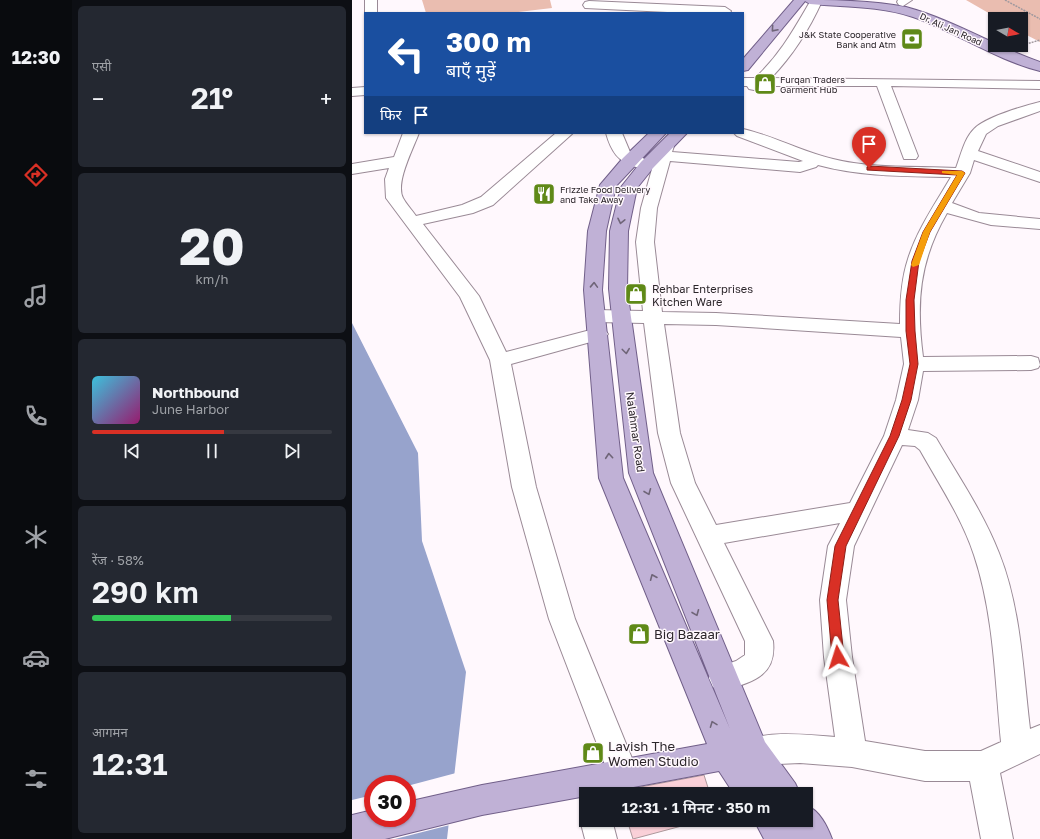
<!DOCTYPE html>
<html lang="hi">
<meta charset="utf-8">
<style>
:root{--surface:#171b24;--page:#242831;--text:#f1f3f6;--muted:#9ea1a6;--line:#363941;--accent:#d93025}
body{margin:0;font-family:"Golos Text","Noto Sans Devanagari",sans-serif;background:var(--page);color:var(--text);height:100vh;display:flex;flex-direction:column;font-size:15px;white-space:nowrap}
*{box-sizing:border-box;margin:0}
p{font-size:13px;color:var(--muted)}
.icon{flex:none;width:22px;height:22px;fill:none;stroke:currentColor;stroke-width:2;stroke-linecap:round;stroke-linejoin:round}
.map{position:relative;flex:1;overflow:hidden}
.drawer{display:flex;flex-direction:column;gap:6px;padding:6px;background:#0d0f14;width:280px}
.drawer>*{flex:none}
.banner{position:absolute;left:12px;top:12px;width:380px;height:122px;border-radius:0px;box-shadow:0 1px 3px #0004;background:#1a4fa0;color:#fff;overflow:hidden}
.needle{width:26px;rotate:100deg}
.tools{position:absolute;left:636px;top:12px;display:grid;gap:8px}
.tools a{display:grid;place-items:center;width:40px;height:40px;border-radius:0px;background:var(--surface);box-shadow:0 1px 3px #0004;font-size:20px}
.speed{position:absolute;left:12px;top:775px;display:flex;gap:8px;font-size:20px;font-weight:700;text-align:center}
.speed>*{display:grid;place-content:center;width:52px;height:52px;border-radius:50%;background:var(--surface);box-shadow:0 1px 3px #0004;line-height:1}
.speed .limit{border:6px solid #d22;background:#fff;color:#111}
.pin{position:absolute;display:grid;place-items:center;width:34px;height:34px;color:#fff;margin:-41px -17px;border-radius:50% 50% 50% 0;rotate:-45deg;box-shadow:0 0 4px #0007}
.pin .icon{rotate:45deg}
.me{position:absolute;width:44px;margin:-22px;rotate:354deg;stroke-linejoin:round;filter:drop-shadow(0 0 3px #0008)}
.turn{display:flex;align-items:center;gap:14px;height:84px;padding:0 16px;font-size:18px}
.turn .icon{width:52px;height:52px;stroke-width:2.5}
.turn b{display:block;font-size:28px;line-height:34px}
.then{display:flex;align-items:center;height:38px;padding:0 16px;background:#0003;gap:8px;font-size:15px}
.big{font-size:30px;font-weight:600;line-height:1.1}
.drawer .widget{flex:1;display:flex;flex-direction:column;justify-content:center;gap:6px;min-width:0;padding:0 14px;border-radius:6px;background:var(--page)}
.drawer .dial{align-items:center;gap:0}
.dial b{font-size:52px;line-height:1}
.song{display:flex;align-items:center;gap:12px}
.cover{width:48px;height:48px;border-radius:6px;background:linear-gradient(135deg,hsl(190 70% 55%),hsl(320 70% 35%))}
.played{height:4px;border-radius:2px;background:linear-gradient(90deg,var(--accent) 55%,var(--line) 55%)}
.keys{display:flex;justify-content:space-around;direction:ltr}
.heat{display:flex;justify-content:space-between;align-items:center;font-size:22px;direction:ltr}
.charge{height:6px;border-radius:3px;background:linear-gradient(90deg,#34c759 58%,var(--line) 0)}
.trip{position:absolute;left:227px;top:787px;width:234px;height:40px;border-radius:0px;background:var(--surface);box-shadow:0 1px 3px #0004;font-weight:600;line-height:40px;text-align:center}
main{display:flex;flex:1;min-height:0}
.dock{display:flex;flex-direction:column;width:72px;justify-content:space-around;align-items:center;background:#090b0e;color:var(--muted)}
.dock .icon{width:28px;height:28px}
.dock .selected{color:var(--accent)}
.dock b{font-size:18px;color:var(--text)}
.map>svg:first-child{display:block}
.green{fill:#eabdb0}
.water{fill:#97a3cc;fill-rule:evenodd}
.pier{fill:#fff8fd}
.building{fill:#fad0d8;stroke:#ad979b}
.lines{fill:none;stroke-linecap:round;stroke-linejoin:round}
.minor-casing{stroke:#9a8a96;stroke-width:2}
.major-casing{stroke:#715f89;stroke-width:2}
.path{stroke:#a0999e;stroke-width:1.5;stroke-dasharray:2 1;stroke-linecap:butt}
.minor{fill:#fff;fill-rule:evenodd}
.major{fill:#c0b1d6;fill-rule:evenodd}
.oneway{stroke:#6f6578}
.route{fill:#d93025;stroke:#8d1f18}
.slow{fill:#f59e0b}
.labels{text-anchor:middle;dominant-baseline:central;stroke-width:3;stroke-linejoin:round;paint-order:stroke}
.far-street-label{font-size:9px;fill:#2c262b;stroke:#fff8fd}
.far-poi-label{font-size:9px;fill:#2c262b;stroke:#fff8fd;text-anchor:start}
.poi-label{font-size:11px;fill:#2c262b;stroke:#fff8fd;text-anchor:start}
.street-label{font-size:11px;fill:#2c262b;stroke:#fff8fd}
.near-poi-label{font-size:13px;fill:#2c262b;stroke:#fff8fd;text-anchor:start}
</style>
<main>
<nav class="dock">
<b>12:30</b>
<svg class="icon selected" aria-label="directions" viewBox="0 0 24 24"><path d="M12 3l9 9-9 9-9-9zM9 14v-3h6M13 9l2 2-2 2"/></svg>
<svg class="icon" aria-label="music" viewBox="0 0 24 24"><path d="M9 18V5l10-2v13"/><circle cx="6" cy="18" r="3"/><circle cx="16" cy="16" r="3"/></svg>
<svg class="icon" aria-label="phone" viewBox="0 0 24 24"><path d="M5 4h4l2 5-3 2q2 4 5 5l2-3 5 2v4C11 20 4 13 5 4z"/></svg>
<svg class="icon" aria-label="climate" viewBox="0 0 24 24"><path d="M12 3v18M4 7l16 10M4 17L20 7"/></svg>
<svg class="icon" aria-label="car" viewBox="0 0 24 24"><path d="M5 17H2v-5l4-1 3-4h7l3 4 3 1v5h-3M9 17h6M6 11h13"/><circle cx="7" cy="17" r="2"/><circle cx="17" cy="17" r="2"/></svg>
<svg class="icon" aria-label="filters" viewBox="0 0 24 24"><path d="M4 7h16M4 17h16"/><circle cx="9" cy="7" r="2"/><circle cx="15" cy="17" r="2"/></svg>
</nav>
<section class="drawer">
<div class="widget"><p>एसी</p>
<div class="heat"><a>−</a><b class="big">21°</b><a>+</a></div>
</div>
<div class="widget dial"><b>20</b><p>km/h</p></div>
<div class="widget">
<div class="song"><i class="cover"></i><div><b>Northbound</b><p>June Harbor</p></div></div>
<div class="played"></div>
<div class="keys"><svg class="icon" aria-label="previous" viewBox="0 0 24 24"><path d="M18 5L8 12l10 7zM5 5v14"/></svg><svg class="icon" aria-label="pause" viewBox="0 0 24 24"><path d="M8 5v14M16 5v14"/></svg><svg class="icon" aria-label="next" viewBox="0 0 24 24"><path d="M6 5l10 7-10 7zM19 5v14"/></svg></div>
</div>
<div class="widget"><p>रेंज · 58%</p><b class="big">290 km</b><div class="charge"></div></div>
<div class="widget"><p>आगमन</p><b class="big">12:31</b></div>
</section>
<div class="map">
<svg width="688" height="839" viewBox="0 0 688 839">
<rect width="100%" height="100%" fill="#fff8fd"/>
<g class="green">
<path d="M70 0H198L200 8 158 13H74Z"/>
<path d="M614 0H688V42L669 32V19H647Z"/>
</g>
<path class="water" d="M0 323 66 453 70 541 114 672 95 839H0ZM21 784H55V818H21Z"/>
<path class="pier" d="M104 773 98 825 43 839H0V800L21 795V818H55V786Z"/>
<g class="building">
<path d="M352 775 358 794H268L267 791Z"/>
<path d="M275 820H352L281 839Z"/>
</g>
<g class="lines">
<g class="minor-casing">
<g id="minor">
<rect x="13" y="0" width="12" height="13"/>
<path d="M459 0 470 1C457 30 441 55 419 78L688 81V89L539 86 566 156 564 159H552L525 86H410L402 90 397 89 395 86H391V78H403C428 55 442 29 459 0Z"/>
<path d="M546 0H560L551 6 547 5 545 2Z"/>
<path d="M237 1 373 7 379 11 378 13H336L233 8 231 5 233 2Z"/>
<path d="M13 87V95L0 96V88Z"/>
<path d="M688 102V111L646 126 634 134 626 151 688 172V182L622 160 618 173 600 203 627 213 688 219V229L639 225 595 213C567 261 564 303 571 357L679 356 686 358 688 365 686 368 679 370 571 371 566 400 556 430 576 433 584 438C606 476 631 512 647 553 669 608 671 671 678 729L688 725V754L648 773 661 839H629L618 781H573L500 767 448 763 402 765 391 761 387 751 391 741C419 730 454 735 483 737L472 657 468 600 476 546 488 523 372 543 421 641C425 677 399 682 371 691L361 687 357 678 361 669 384 661 393 655V641L319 483 306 433 292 323 244 322 237 320 234 316 237 312 244 310 291 311 284 242 289 208 300 169C294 170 290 169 284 167 266 162 259 151 254 133H270L278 152 301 163 309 143H319L322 146 320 152 447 162 451 161 385 136 382 133H391V129C422 136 450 152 481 159 521 169 563 166 604 168 609 155 612 139 622 129 633 117 672 106 688 102ZM318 161 448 172 464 167 466 165C510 177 554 176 599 177 583 204 565 230 556 259 549 280 548 303 548 324L364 313 310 312 302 242 305 208ZM312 324 364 325 549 337 552 364 544 400 532 436 498 503 364 525 343 483 328 433ZM550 445 563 446 568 450C587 484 610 518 622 555 642 615 643 680 649 742L629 751H573L513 741 500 657 494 600 502 546Z"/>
<path d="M51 133H67C61 149 43 183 51 198 54 204 60 210 64 216L110 205 129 197 204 133H221L141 205 121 213 71 224 127 296 154 352 246 328 253 330 256 334 253 338 159 364 184 487 223 619 286 773 282 783 271 788 260 783 197 619 160 487 138 360 108 297 34 198 33 179 37 168 0 174V164L42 157Z"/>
<path d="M234 808V820H260L265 839H233L228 820Z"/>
</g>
</g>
<g class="major-casing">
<g id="major">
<path d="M442 0C479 0 517 0 554 7 602 20 642 46 688 62V71C644 60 604 32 561 17 528 6 492 7 458 4L453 1 396 70 391 71V59Z"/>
<path d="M297 133H314L264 186 254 231 250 290 271 478 378 729 277 473 257 289 258 231 269 187 289 162 318 133H335L301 168 285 188 276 231 275 289 301 473 413 742 443 783 448 794H382L367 771 244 794H234V796L130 815 33 839H0V815L21 810V818H55V802L130 785 355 744 247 478 232 290 236 231 248 185 271 158Z"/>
<path d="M454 805C468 811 475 826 480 839H412L402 820H454Z"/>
</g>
</g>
<g class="path">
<path d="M653 0 688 19"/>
<path d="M671 45 688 40"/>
</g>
<use href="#minor" class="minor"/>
<use href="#major" class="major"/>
</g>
<defs><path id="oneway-chevron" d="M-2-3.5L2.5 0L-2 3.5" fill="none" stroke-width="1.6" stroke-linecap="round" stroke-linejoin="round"/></defs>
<g class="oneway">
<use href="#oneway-chevron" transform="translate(422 29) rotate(131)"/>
<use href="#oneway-chevron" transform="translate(269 221) rotate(102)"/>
<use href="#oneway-chevron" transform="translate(242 285) rotate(-88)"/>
<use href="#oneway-chevron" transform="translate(274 351) rotate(83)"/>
<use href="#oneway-chevron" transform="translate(257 456) rotate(-95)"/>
<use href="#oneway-chevron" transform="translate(296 492) rotate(68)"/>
<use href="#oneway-chevron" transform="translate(301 577) rotate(-113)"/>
<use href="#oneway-chevron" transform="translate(344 613) rotate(68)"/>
<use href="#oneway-chevron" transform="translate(361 724) rotate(-111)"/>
</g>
<path class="route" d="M517 166 610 171 613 173 578 232 567 261 562 300 563 331 566 364 559 400 547 436 494 546 486 600 492 657 490 661 486 662 482 661 480 657 475 600 483 546 538 436 550 400 558 364 554 331V300L560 261 571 232 605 175 515 170V167Z"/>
<path class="slow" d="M590 171H610L613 173 578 232 567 265 561 267 559 265 571 232 605 175 590 173Z"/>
<defs>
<g id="bank-square" transform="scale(1.15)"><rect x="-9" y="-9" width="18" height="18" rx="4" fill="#5f8917" stroke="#fff8fd"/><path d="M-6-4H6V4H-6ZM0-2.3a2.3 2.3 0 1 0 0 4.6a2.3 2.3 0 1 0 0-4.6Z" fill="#fff"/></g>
<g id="shop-square" transform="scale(1.15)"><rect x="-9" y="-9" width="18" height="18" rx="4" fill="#5f8917" stroke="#fff8fd"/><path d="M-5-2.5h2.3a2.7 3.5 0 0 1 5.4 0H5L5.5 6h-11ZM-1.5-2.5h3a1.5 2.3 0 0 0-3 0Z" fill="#fff"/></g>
<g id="restaurant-square" transform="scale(1.15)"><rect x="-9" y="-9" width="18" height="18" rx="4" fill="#5f8917" stroke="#fff8fd"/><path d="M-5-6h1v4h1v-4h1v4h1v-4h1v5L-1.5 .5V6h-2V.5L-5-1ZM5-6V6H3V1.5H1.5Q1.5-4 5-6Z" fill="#fff"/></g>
</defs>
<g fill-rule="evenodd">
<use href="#bank-square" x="560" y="39"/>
<use href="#shop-square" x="413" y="84"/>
<use href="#restaurant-square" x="192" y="194"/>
<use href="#shop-square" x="284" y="294"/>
<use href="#shop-square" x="287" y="634"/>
<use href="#shop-square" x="241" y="753"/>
</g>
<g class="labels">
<g class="far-street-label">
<text transform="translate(599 29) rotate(24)">Dr. Ali Jan Road</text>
</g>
<g class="far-poi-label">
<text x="544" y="34" text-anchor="end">J&amp;K State Cooperative<tspan x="544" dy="10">Bank and Atm</tspan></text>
<text x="428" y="79">Furqan Traders<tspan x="428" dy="10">Garment Hub</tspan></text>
<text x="208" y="189">Frizzle Food Delivery<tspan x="208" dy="10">and Take Away</tspan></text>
</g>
<g class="poi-label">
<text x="300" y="288">Rehbar Enterprises<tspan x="300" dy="13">Kitchen Ware</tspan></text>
</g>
<g class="street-label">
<text transform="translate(284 432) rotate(82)">Nalahmar Road</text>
</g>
<g class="near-poi-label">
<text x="302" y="634">Big Bazaar</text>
<text x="256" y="746">Lavish The<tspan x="256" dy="15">Women Studio</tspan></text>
</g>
</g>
</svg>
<div class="tools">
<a><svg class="needle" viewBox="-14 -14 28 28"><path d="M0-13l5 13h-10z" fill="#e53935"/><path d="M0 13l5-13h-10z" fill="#9ea1a6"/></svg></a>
</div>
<div class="speed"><div class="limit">30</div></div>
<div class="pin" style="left:517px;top:168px;background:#d93025"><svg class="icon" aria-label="arrive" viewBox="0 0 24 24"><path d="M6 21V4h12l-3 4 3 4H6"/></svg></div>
<svg class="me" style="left:486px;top:657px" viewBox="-20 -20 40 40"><path d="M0-17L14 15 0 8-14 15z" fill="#d93025" stroke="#fff" stroke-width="4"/></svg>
<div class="trip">12:31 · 1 मिनट · 350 m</div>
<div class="banner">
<div class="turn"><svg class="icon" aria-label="left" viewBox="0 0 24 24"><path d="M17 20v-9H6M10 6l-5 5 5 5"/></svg><div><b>300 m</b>बाएँ मुड़ें</div></div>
<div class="then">फिर<svg class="icon" aria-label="arrive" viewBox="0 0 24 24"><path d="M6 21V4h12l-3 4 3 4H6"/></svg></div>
</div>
</div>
</main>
